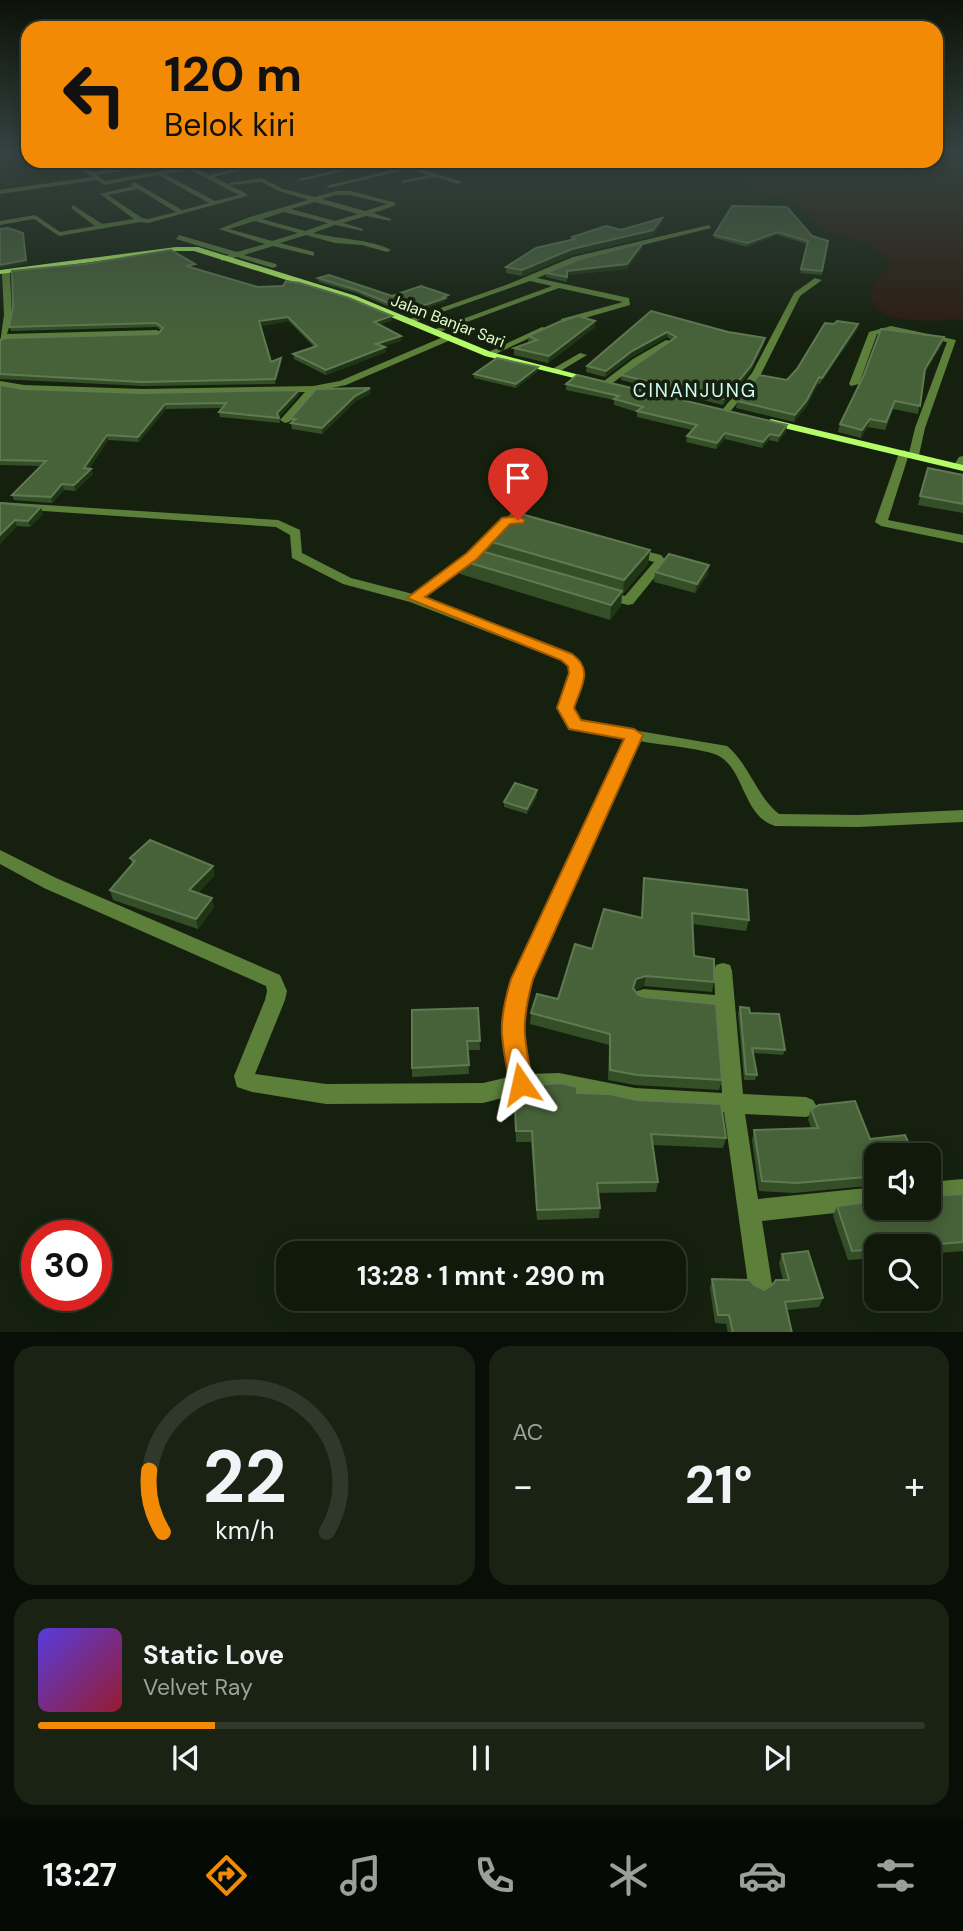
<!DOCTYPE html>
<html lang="id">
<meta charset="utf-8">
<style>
:root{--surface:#10190a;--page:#192213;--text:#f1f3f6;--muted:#9ca09c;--line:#30382b;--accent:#f38a05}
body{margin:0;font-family:"DM Sans",sans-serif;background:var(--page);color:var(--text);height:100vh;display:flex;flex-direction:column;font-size:26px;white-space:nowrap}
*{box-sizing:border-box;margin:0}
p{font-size:23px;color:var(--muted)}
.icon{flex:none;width:38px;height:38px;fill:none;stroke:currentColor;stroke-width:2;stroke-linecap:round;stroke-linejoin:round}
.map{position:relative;height:1332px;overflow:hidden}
.drawer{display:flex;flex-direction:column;gap:14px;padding:14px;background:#090e06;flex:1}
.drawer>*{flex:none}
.hud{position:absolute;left:21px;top:21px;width:922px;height:147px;border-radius:21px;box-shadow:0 4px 18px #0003,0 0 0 2px var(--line);background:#f38a05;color:#111;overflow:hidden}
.controls{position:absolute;left:864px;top:1143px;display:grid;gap:14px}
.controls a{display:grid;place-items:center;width:77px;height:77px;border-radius:14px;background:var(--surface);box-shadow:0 4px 18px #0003,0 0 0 2px var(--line);font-size:35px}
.speed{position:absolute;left:21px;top:1220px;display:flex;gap:14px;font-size:35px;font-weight:700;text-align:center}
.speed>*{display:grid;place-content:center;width:91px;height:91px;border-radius:50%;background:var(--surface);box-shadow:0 4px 18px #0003,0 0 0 2px var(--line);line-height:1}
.speed .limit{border:10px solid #d22;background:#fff;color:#111}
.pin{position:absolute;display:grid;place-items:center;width:60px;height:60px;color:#fff;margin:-72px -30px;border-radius:50% 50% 50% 0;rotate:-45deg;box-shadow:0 0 7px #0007}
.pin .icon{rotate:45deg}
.me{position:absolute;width:77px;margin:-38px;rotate:349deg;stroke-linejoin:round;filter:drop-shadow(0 0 5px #0008)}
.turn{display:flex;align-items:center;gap:24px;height:147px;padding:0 28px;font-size:32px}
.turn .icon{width:91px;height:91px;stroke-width:2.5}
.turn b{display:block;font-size:49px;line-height:60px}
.big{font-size:52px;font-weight:700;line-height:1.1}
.drawer .widget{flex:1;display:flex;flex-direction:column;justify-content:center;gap:10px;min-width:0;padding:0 24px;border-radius:21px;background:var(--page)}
.drawer .dial{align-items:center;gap:0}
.dial svg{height:182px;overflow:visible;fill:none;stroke:var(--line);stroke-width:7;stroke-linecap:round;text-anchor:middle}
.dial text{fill:var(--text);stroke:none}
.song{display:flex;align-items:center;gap:21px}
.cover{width:84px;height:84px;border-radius:10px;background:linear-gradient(135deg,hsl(250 70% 55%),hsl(350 70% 35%))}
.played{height:7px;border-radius:4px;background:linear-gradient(90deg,var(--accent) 20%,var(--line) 20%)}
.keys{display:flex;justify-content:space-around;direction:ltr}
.heat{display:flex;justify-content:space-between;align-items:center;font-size:38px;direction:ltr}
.drawer .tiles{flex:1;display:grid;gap:14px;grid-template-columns:1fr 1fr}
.widget:last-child{grid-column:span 2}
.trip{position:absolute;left:276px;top:1241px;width:410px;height:70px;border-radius:21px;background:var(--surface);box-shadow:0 4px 18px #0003,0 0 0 2px var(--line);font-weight:700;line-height:70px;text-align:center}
.dock{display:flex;height:112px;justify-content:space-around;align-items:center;background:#060a04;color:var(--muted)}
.dock .icon{width:49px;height:49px}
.dock .selected{color:var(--accent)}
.dock b{font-size:32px;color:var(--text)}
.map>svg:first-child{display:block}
.green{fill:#2b1c11}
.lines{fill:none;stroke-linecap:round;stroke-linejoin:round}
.street{fill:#5c7f3a;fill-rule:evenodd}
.secondary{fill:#b4fc68;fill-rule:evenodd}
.wall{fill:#344f27}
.shaded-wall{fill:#203515}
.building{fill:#476239;stroke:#5f7a50;stroke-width:2}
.route{fill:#f38a05;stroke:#9e5a03;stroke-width:2}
.labels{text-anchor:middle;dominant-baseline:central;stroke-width:7;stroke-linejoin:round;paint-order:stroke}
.far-street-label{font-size:16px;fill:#e3fecf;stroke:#15210e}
.far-quarter-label{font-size:19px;letter-spacing:2px;fill:#d1fef6;stroke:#15210e}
</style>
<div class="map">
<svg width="963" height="1333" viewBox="0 0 963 1333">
<rect width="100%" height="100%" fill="#15210e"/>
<path class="green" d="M936 151H963V319C940 320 868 329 871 291 872 280 885 274 889 264L873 245 820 230 808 211 748 182 689 161H936Z"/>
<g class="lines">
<g class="street">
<path d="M99 161H114L84 167 92 172 163 161H182L192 166 222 162V164L197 169 209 175 268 161H278L214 177 247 194V196L148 223 140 222 59 236 34 219 0 225V221L35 215 60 232 95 226 71 208 73 205 102 224 134 219 100 194 133 186 131 184 134 182 182 210 209 203 158 175 104 185 97 180 0 194V190L92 177 75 166ZM175 162 185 167 105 181 97 175ZM190 170 239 195 215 201 165 174ZM138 189 176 212 148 219 142 218 108 195Z"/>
<path d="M307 161H333L330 163Z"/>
<path d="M378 161H389L301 181 298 179Z"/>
<path d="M406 164 462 182 459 184 435 177 402 183V181L428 175 410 169 329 188 326 186 404 167Z"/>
<path d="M262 178 283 189 315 197 336 191H351L396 203 394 206 373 213 391 219V221L366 216 343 223 363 229V231L335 225 313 233C337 239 370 239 391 250L387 252 362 245 335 243 306 235 280 243 314 252V256L273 246 244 255 276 264 277 266 273 268 237 257 221 261V257L229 255 176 239 179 235 237 252 265 244 219 229 250 217 308 200 279 191 261 182 231 185 228 183ZM336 195H351L387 204 365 211 322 199ZM315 202 358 214 335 221 291 209ZM284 212 328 223 305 231 262 219ZM255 221 298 233 272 241 229 229Z"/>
<path d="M709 225 711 228 579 261 537 278 629 298 630 305 564 324 561 323V319L623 302 559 288 437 333 430 331 552 286 530 281 411 323 404 321 506 285 573 257Z"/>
<path d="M6 271 10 273C10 294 15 314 7 334L157 330 161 333 157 336 5 340 0 343 4 315 2 273Z"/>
<path d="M815 278 822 280 800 296 761 374 729 413H723V409L752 373 794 293Z"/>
<path d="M891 326 956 340 925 428 919 455 914 458 909 454 888 520 963 535V543L881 526 875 522 899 453 904 450 909 453 915 428 947 342 891 332 877 334 859 384 851 386 849 384 869 332Z"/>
<path d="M542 327 549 329 491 356 484 354Z"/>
<path d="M450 334 454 337 453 339 346 385 316 391 289 422 285 423 280 420 305 392 143 395 24 391 0 387V381L24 385 143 389 313 386 340 381Z"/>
<path d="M666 340 673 342 639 363 610 385H604V381L633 359Z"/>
<path d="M580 353 587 355 557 373 549 371Z"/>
<path d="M963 456V468L954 469 953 467 959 457Z"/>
<path d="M0 502 278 520 300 530 302 553 351 578 413 594 468 553 495 526H503V530L476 559 424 598 571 654 581 661 584 673 573 708 580 721 727 746C750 765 756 796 779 814L858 815 963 810V822L858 827 775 826C743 816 745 771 719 756 708 749 654 744 639 741L532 979 522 1013 521 1031 529 1074 559 1073 635 1088 722 1093 716 1012 644 1005 637 1003 634 997 637 991 644 989 715 995 714 971 716 965 723 963 730 965 732 971 743 1094 806 1097 813 1100 817 1107 813 1114 806 1117 745 1114 758 1199 877 1187V1208H881L762 1221 772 1284 768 1292 760 1296 752 1292 748 1284 724 1112 635 1108 559 1091 521 1093 483 1103 326 1104 252 1092 237 1087 234 1076 265 1000 267 991 266 986 44 888 0 864V850L56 878 280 975 287 991 285 1000 255 1074 326 1084 483 1083 509 1077C501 1033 499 1023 512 979L625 738 570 728 559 708 570 673 569 666 561 660 410 602 343 584 292 558 290 535 276 527 0 508Z"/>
<path d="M630 547 661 555 667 562 633 604 628 605 599 598 598 595 604 591 625 596 654 562 626 554 624 551 626 548Z"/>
<path d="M963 1179V1201L929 1204V1182Z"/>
</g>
<g class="secondary">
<path d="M176 247H198L356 296 491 352 599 380 594 383 485 356 350 300 194 251H176L0 274V270Z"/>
<path d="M771 419 963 465V471L767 424 766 422Z"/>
</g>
</g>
<g class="wall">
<path d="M732 206 812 236 828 241 822 275 800 273 807 244 777 235 747 247 714 238V235Z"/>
<path d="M662 223 652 236 572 255 522 276 506 273V267L572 239V237Z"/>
<path d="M643 243V248L626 269 567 275V282L546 277V273Z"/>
<path d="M196 268 194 269 258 287 392 320 379 325 401 341 383 346 386 352 326 375 294 359 293 354 314 347 289 321 261 326 271 362 281 358V363L275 384 143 386 0 379V340L158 334 161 331 157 327 11 331 9 327 13 307Z"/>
<path d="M318 278 392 296 448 295V298L445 300V301L408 315 357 293 319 282Z"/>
<path d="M651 311 764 344 750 372 723 405 621 380V375L672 340 667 337 632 357 605 377 586 372 587 366Z"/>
<path d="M595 321V327L548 363 514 355V348L529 343 528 342V336Z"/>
<path d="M834 324H858L857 330 820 384H818L806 407 794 422 736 408 737 401 787 380Z"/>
<path d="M944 337 942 344 924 374 918 414 893 409 885 430 868 427 861 438 838 432 840 424Z"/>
<path d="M538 371 516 388 474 378V374Z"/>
<path d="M566 384 787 425 786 431 778 442 769 440 762 448 725 439 716 449 686 442 687 436 692 430 637 417V412L614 405V400L566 390Z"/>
<path d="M0 385 23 389 142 393 299 390V395L279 417 280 423 220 417 219 412 222 408 166 409 139 442 108 440 89 469H91L93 474 75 491 64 490 52 503 14 500 12 495 41 466 0 465Z"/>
<path d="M370 394 356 401 322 434 292 429 290 419Z"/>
<path d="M928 468 963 475V513L918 505Z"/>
<path d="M0 503 43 514 30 527 17 526 0 544Z"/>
<path d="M485 540 650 550 648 564 623 594H622L621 606 610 620 460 574V560L485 552Z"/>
<path d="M655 572 708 574 695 593 654 582Z"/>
<path d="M537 790V796L527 814 504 807V802Z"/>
<path d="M130 858 215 875 198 893 214 907 198 929 113 900 110 890 132 864Z"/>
<path d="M644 878 749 920 746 931 693 924 694 956 714 982 712 992 644 986 635 990 638 995 722 1080 719 1090 635 1085 608 1080 609 1045 530 1024 531 1013 558 999 641 917Z"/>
<path d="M740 1007 750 1013 785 1050 783 1055 753 1053 757 1075 755 1080H744L738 1013Z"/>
<path d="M478 1008 480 1050H468L469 1074 412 1077V1068Z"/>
<path d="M514 1087 577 1093 726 1138 723 1148 652 1145 658 1182 656 1192 598 1193 600 1208 599 1218 537 1220 531 1142H516Z"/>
<path d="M811 1109 877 1155V1185L794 1193 759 1191 752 1140 754 1130 811 1128 808 1119Z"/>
<path d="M963 1194V1254L962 1251 929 1254V1246H877V1258L848 1260 833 1216 837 1206 932 1196Z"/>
<path d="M782 1254 823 1298 819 1307 787 1310 792 1333H728L726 1324 715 1323 710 1288 712 1279 764 1290 783 1280 779 1263Z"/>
</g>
<g class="shaded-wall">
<path d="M662 218V223L652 236 572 255 522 276V270L572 249Z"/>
<path d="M778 232 777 235 747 247 748 243Z"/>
<path d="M23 233 27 264 0 269V265Z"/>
<path d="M643 243V248L626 269 567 275V271Z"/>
<path d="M448 295V298L445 300V301L408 315V311Z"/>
<path d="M392 316V320L374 327V322Z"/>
<path d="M288 317 289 321 260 326 259 321Z"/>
<path d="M595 321V327L548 363 549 356Z"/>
<path d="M858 324 857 330 820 384 822 378Z"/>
<path d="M667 332V337L632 357 605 377 606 371 632 351Z"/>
<path d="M401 336V341L376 348V344Z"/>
<path d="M944 337 942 344 923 376 925 369Z"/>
<path d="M765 338 764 344 750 372 723 405 724 399Z"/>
<path d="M385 347 386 352 326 375V370Z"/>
<path d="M281 358V363L275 384V379Z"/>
<path d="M538 367V371L516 388V384Z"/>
<path d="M819 377 818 384 806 407 794 422 795 415Z"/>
<path d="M370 388V394L356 401 322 434V428L355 396Z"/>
<path d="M299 390V395L278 418 277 413Z"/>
<path d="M165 404 166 409 139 442 138 437Z"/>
<path d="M870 419 868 427 861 438 862 430Z"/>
<path d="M787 425 786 431 778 442 779 436Z"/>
<path d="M725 433V439L716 449 717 443Z"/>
<path d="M770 434 769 440 762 448 763 442Z"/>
<path d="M107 435 108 440 85 474 84 468Z"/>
<path d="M91 469 93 474 75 491 74 485Z"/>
<path d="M62 484 64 490 52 503 51 497Z"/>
<path d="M41 507 43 514 30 527 28 521Z"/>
<path d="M15 520 17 526 0 544V535Z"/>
<path d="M650 550 648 564 623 594 624 580Z"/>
<path d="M709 565 708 574 695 593 697 584Z"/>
<path d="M622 591 621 606 610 620 611 605Z"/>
<path d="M537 790V796L527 814V809Z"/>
<path d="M213 866 215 875 191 900 189 890Z"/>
<path d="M212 898 214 907 198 929 196 919Z"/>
<path d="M646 976 644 986 635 990 633 988 636 979Z"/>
</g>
<g class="building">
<path d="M732 206 787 207 812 236 828 241 822 271 801 269 808 241 778 232 748 243 714 235Z"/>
<path d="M662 218 653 230 572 249 522 270 506 267 536 248 575 239 572 237 606 226 621 230Z"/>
<path d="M8 228 23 233 26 260 0 265V229Z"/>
<path d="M643 243 627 264 567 271V277L546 273 580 259Z"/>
<path d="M171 250 195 264 186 266 258 287 283 286 286 281 300 283 349 298 392 316 374 322 401 336 376 344 385 347 326 370 293 354 317 346 288 317 259 321 271 362 281 358 275 379 142 382 0 374V340L5 338 158 334 163 328 156 323 9 327 13 307 12 271 86 264Z"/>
<path d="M329 275 392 296 421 286 448 295 443 297 445 298 408 311 357 290 318 278Z"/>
<path d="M651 311 728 332 765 338 751 366 724 399 621 375 676 337 667 332 632 351 606 371 587 366Z"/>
<path d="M578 316 595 321 549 356 514 348 537 340 528 336 559 322Z"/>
<path d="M837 321 858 324 822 378 819 377 807 400 795 415 737 401 759 375 787 380 797 369 825 323 834 324Z"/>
<path d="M881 329 944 337 925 369 920 406 895 401 886 422 870 419 862 430 840 424 863 377Z"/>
<path d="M497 358 538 367 516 384 474 374Z"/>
<path d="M577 375 787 425 779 436 770 434 763 442 725 433 717 443 687 436 697 425 637 411 643 407 614 399 619 396 566 384Z"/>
<path d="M0 385 23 389 142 393 299 390 277 413 279 418 219 412 226 403 165 404 138 437 107 435 84 468 91 469 74 485 62 484 51 497 12 495 46 461 0 460Z"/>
<path d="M370 388 355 396 322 428 291 423 296 419H290L316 389Z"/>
<path d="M928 468 963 475V504L920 496Z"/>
<path d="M0 503 41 507 28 521 15 520 0 535Z"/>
<path d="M514 512 650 550 624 580 485 540Z"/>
<path d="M474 549 622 591 611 605 460 560Z"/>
<path d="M669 554 709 565 697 584 655 572Z"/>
<path d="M515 783 537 790 527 809 504 802Z"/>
<path d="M150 840 213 866 189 890 212 898 196 919 110 890 135 861 130 858Z"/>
<path d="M644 878 747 890 749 920 692 913 694 956 714 959V982L646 976 636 979 633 988 638 995 645 997 716 1004 722 1080 637 1075 610 1070V1034L531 1013 537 994 558 999 575 944 592 949 604 909 642 918Z"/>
<path d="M740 1007 749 1008 750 1013 779 1014 785 1050 752 1048 757 1075 746 1074Z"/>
<path d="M478 1008 480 1041H467L469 1065 412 1068V1010Z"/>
<path d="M560 1083 577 1087V1093L609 1094 637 1100 721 1104 726 1138 651 1134 658 1182 597 1183 600 1208 537 1210 532 1131H516L514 1087Z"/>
<path d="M855 1101 870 1139 905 1135 914 1155H877V1176L797 1183 762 1181 754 1130 818 1128 811 1109 819 1105Z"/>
<path d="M929 1190 932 1196 963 1194V1242L914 1246H877V1249L852 1251 837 1206 877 1201V1208H929Z"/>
<path d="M808 1251 823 1298 785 1302 792 1333H733L729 1315H718L712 1279 750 1280 754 1285 764 1290 772 1285 776 1280H789L782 1254Z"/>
</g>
<linearGradient id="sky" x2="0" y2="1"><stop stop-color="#0c1208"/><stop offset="0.45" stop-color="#354341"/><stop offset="1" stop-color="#354341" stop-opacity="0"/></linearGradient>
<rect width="963" height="337" fill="url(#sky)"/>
<path class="route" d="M518 516 525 520 523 523 510 524 477 559 425 597 572 654C594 670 581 686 574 708L581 720 634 729 643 735 533 979C520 1026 524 1038 533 1084L530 1092 521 1095 513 1092 510 1084C501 1038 497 1026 511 979L624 739 569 729 557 708 569 673 568 666 561 660 407 598 467 553 502 518Z"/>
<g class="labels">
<g class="far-street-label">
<text transform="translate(448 321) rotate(21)">Jalan Banjar Sari</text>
</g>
<g class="far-quarter-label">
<text x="695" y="390">CINANJUNG</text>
</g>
</g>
</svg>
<div class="controls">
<a><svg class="icon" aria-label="sound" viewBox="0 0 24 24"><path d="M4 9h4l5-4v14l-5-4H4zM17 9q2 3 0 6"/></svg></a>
<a><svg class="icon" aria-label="search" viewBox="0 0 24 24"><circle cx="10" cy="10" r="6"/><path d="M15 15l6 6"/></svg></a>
</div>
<div class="speed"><div class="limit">30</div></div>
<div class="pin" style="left:518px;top:520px;background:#d93025"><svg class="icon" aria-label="arrive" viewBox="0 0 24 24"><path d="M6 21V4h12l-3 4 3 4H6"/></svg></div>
<svg class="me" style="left:521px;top:1084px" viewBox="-20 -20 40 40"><path d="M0-17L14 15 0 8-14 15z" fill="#f38a05" stroke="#fff" stroke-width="4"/></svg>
<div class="trip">13:28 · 1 mnt · 290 m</div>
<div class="hud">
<div class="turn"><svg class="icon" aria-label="left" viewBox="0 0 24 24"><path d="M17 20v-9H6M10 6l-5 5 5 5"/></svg><div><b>120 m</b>Belok kiri</div></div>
</div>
</div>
<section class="drawer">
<div class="tiles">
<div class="widget dial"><svg viewBox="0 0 100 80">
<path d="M14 69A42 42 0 1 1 86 69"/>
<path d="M14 69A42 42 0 0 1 8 42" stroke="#f38a05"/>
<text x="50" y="56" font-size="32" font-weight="700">22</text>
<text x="50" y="72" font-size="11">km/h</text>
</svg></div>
<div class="widget"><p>AC</p>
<div class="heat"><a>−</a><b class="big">21°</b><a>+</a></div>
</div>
<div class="widget">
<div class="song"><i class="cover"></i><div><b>Static Love</b><p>Velvet Ray</p></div></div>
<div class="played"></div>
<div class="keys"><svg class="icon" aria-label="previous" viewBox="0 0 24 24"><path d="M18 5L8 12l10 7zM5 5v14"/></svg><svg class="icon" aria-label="pause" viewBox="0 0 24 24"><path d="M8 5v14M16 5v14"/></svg><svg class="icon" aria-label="next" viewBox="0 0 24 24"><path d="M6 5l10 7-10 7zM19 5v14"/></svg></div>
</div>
</div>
</section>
<nav class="dock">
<b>13:27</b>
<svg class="icon selected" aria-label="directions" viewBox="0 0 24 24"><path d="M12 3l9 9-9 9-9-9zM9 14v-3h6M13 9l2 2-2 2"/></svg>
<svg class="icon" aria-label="music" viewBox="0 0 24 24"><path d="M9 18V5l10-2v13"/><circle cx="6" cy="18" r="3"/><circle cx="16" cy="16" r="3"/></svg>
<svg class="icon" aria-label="phone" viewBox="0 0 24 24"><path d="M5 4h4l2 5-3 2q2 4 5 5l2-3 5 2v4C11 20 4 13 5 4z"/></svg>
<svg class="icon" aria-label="climate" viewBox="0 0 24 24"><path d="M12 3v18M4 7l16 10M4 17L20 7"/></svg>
<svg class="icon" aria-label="car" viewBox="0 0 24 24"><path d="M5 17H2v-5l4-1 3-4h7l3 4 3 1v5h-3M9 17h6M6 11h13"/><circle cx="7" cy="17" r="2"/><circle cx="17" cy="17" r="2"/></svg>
<svg class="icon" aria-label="filters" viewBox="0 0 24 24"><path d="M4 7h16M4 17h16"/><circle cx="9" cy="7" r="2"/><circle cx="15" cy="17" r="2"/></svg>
</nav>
